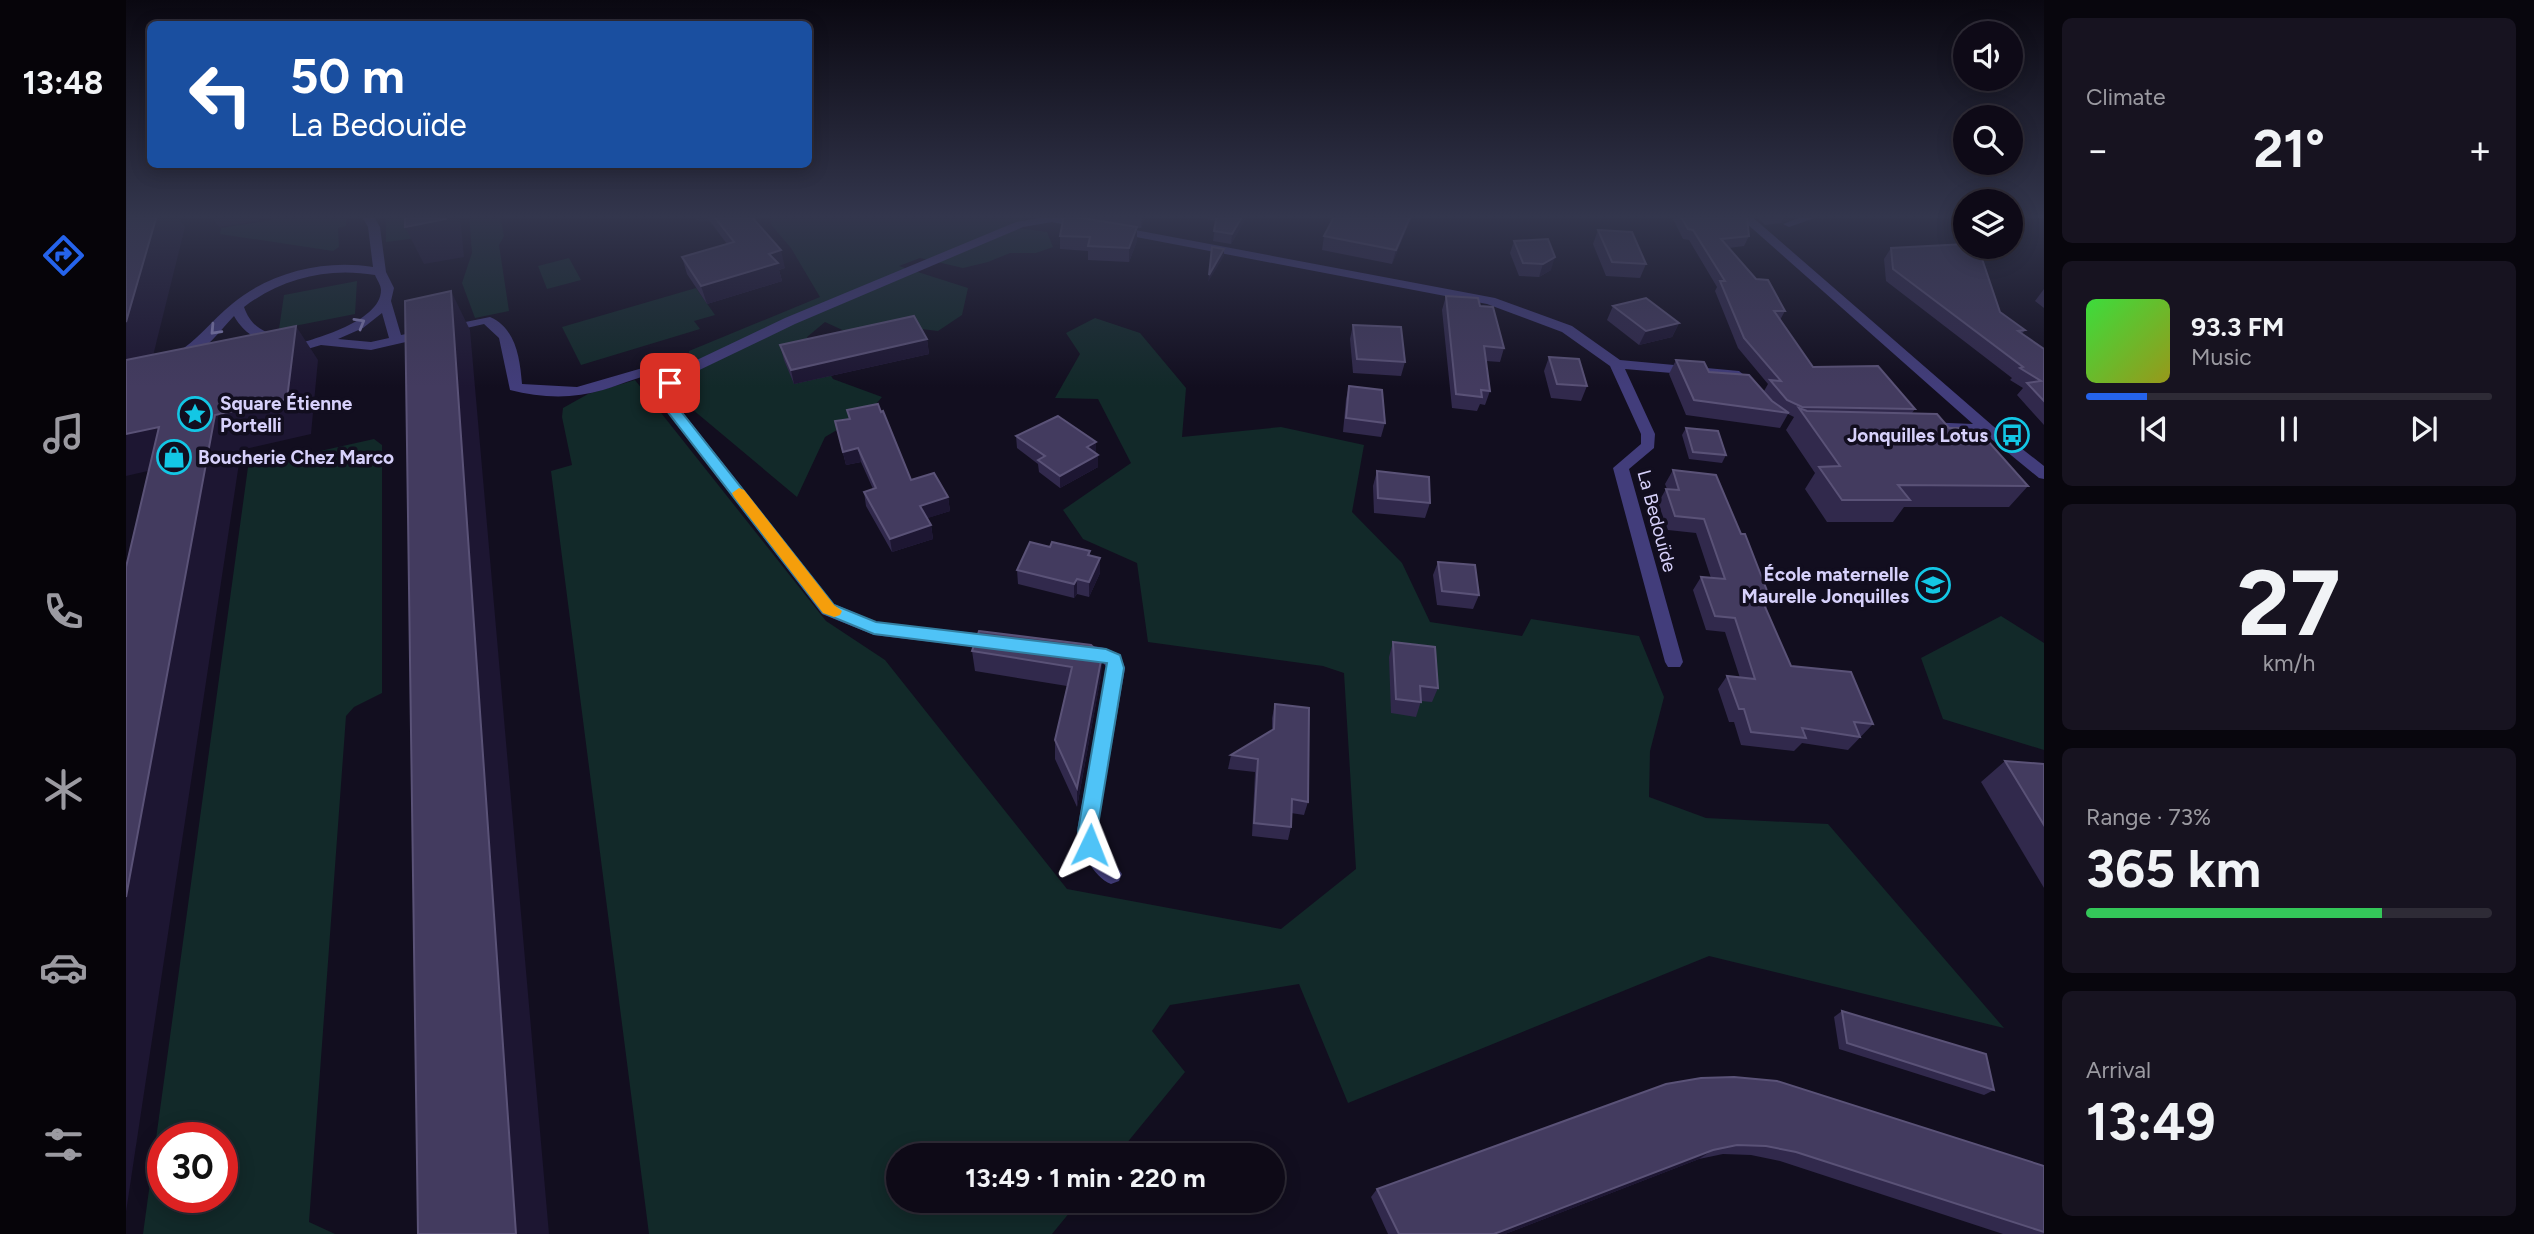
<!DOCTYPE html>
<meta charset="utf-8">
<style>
:root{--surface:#0e0a17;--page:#171320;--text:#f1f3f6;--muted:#9b9aa1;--line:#2e2b36;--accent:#2563eb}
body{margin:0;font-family:Figtree,sans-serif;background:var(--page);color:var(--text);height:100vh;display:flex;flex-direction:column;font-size:26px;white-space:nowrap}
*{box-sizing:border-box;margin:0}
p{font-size:23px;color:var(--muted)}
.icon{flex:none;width:38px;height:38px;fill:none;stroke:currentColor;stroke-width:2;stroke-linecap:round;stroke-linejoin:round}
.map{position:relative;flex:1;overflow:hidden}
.details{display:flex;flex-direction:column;gap:18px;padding:18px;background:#08060d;width:490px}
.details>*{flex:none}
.hud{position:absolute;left:21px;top:21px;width:665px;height:147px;border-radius:10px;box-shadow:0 4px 18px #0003,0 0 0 2px var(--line);background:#1a4fa0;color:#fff;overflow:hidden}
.fabs{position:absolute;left:1827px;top:21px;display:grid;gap:14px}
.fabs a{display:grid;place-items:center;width:70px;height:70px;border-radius:50%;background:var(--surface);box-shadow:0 4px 18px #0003,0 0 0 2px var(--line);font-size:35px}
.speed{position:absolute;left:21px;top:1122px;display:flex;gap:14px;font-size:35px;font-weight:700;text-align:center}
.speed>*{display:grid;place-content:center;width:91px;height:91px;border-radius:50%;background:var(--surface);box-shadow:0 4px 18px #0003,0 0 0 2px var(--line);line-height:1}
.speed .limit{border:10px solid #d22;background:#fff;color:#111}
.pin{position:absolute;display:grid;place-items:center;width:60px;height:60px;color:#fff;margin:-30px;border-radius:14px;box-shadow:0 4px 10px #0006}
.me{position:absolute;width:77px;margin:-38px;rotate:2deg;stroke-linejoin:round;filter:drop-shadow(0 0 5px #0008)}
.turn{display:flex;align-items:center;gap:24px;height:147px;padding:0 28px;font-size:32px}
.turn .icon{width:91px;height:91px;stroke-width:2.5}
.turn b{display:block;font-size:49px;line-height:60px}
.big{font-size:52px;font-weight:700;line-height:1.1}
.details .widget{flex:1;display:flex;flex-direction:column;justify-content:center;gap:10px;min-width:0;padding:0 24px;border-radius:10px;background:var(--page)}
.details .dial{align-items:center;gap:0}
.dial b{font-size:91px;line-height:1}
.song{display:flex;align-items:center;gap:21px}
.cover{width:84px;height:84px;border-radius:10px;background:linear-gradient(135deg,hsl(120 70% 55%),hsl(60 70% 35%))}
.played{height:7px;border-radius:4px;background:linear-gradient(90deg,var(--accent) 15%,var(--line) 15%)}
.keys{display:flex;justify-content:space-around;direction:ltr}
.heat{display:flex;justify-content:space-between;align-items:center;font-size:38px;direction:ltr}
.charge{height:10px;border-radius:5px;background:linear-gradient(90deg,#34c759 73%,var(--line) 0)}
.trip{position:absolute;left:760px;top:1143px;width:399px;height:70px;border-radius:35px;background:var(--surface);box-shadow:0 4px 18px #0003,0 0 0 2px var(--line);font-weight:700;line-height:70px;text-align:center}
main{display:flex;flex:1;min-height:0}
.menu{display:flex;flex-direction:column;width:126px;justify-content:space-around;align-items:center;background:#060409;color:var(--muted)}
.menu .icon{width:49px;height:49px}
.menu .current{color:var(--accent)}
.menu b{font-size:32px;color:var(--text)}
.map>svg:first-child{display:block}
.green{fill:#122929;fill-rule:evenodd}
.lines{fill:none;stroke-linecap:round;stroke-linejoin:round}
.minor{fill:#423d7b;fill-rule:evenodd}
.wall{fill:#31294c}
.shaded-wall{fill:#1d1632}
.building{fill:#433b5f;stroke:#5a5277;stroke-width:2}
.oneway{stroke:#8580b5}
.route{fill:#4fc3f7;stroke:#337fa1;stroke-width:2}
.slow{fill:#f59e0b}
.labels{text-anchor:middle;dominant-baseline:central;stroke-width:7;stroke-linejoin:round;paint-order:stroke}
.poi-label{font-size:19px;font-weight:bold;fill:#d7d1fb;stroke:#120e1f;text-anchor:start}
.street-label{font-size:19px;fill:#d7d1fb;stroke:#120e1f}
</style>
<main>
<nav class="menu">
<b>13:48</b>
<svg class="icon current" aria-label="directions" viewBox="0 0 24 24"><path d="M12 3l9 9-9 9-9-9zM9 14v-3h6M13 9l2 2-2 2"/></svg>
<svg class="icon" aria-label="music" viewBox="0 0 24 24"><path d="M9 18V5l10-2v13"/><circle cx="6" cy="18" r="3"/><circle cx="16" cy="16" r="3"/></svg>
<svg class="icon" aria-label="phone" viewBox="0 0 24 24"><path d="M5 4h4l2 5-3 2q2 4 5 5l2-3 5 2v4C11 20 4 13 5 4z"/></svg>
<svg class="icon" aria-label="climate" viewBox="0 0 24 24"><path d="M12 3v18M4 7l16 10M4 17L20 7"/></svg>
<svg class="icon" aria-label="car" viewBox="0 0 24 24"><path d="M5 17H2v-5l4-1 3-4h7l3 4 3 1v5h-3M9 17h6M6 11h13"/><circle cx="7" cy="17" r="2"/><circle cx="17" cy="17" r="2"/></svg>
<svg class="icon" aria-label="filters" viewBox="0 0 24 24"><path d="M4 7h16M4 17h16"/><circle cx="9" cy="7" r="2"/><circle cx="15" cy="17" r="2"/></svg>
</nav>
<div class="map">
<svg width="1918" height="1234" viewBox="0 0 1918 1234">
<rect width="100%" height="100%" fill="#120e1f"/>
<g class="green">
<path d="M146 215H220V226L212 228 213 247 207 251 94 234 95 228 145 220Z"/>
<path d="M260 215H290L291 238 260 242Z"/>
<path d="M343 215H374L378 236 373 245 383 311 349 318 336 283 346 253Z"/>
<path d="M643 215H903L892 228 921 232 927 247 910 253H884L862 262 837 268 794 258 773 266 842 288 836 315 812 331 787 328 723 333 699 322 681 337 707 379 756 397 745 410 699 437 671 497 566 409 563 351 694 297 665 248 646 226Z"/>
<path d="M443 258 455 280 421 289 412 266Z"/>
<path d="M231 281 229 314 153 329 158 295Z"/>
<path d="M570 288 589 315 568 321 574 329 455 365 436 327Z"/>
<path d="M969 318 1014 333 1060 388 1056 437 1155 427 1238 445 1226 512 1276 563 1304 622 1396 636 1405 619 1513 636 1538 697 1524 751 1523 797 1580 818 1702 824 1878 1028 1583 956 1222 1103 1173 984 1044 1005 1026 1031 1059 1072 991 1155H772V1200L953 1201 926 1234H523L425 471 446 465 436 417 437 408 462 394 509 380 700 621 759 660 941 889 1155 929 1230 869 1218 673 1197 666 1022 642 1011 563 957 539 937 510 1005 463 972 399 929 398 954 354 940 333Z"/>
<path d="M248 439 256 445V693L228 707 220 716 183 1222 209 1234H17L122 467ZM37 1138H96V1197H37Z"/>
<path d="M1875 616 1918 643V750L1817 719 1795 658Z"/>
</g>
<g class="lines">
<g class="minor">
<path d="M235 215H247L254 227 260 272 268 288 265 301 275 335 364 317C390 328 394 359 396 384L451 387 520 367 545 365 556 367 659 318 890 222 926 216 964 223 966 225 960 229 926 222 897 227 669 324 563 375 550 389 555 410 708 604 750 622 874 636 880 638 883 643 880 648 874 650 748 635 696 614 541 411 536 389 547 374C522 371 501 383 477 390 447 399 415 398 384 390L373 338 358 324 245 350 195 345 161 355 156 354V348C182 341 255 323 255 290 255 285 251 280 249 275 202 267 156 278 118 307 125 327 138 333 158 337V343C137 346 118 334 108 316 94 330 71 364 49 360V354C71 341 86 320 106 304 144 272 198 259 247 267L242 227ZM256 313 263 338 245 342 212 339 237 328Z"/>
<path d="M1611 215H1624L1867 426 1918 466V479L1913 478 1858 433 1794 430 1792 427 1799 422 1847 424Z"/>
<path d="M1680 215H1697L1663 227 1657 224Z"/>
<path d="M988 226 1369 298 1446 326 1494 360 1613 371 1623 379V385H1613L1604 378 1499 369 1529 434 1528 448 1503 469 1557 662 1554 667H1542L1539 662 1487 468 1515 444V434L1484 366 1436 332 1361 304 984 232 982 230Z"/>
<path d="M954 645C973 647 993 646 999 668L971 831 974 842 996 874 993 881 985 884C967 877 954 849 951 831L981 668 976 661 948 657 945 652 948 647Z"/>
</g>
</g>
<g class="wall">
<path d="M567 215H624L659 268 653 270 656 281 581 304 561 274 556 257 601 244 583 220 574 222Z"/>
<path d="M941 215H1020L1015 228H1011V241L1003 262 962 260V251L934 249V236Z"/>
<path d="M1073 215H1122L1105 244 1087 241 1090 221 1073 217Z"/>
<path d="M1209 215H1286L1266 264 1196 250 1198 236Z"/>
<path d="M1544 215H1623L1625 217 1622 223 1623 236 1618 246 1603 248 1659 311 1654 320 1687 367 1789 409 1786 413 1823 428 1848 442 1902 486 1883 507H1778L1767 522H1701L1679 489 1689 473 1660 430 1668 417 1662 414 1654 428 1560 415 1543 374 1550 360 1583 372 1647 402 1638 391 1642 384 1612 348 1589 291 1591 287 1563 240 1557 239 1545 215Z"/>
<path d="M1628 215H1674L1655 223 1639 225Z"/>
<path d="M1696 215H1733L1694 219Z"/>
<path d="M1472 230 1520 264 1514 278 1480 276 1467 244Z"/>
<path d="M1388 241 1425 270 1413 277 1393 276 1384 253Z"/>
<path d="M1765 248 1874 312 1899 330 1896 334 1918 349V425L1891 395 1897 388 1884 380 1886 378 1760 281 1758 259Z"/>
<path d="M1918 289V308L1909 301Z"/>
<path d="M1320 296 1354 306 1378 348 1374 362 1360 361 1364 391 1359 405 1354 404 1351 411 1326 408 1316 310Z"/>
<path d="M1487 306 1553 323 1546 337 1513 345 1481 320Z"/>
<path d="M1227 325 1279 362 1275 376 1227 373 1224 339Z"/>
<path d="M801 339 803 354 668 384 658 360 654 345Z"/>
<path d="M1423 357 1461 386 1455 401 1425 398 1418 371Z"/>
<path d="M1223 386 1259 423 1255 437 1217 432 1220 399Z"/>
<path d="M721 410 755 412 785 480 822 497 824 511 801 518 805 525 807 539 766 552 740 506 738 492 747 489 735 462 720 465 709 421 723 419Z"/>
<path d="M1560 428 1600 455 1596 463 1563 459 1556 435Z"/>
<path d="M890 436 970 442V453L972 455V467L934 488 913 472 912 464 891 448Z"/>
<path d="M1547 470 1645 601 1640 608 1665 666 1747 724 1722 750 1676 743 1668 751 1615 745 1608 722H1603L1592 689 1601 676 1614 678 1599 632 1580 630 1567 590 1575 577 1585 578 1570 533 1542 530 1532 503 1540 489H1541L1539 484Z"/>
<path d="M1251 471 1304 503 1299 518 1248 513 1247 486Z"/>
<path d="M924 547 964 551V556L974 573 963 597 951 594 948 598 892 584 891 570Z"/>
<path d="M1312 562 1353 595 1347 609 1311 605 1307 575Z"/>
<path d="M1267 642 1312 688 1306 702 1295 701 1290 717 1265 713 1263 657Z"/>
<path d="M846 651 976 655 975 675 951 807 929 759V740L941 686 849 671Z"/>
<path d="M1149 704 1182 802 1178 815 1165 813V827L1162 840 1126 836 1129 772 1102 769 1105 755 1146 730V718Z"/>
<path d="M1879 761 1918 764V888L1855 782Z"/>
<path d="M1716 1011 1868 1090 1858 1095 1713 1049 1708 1017Z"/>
<path d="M1540 1084 1918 1166V1234H1877L1654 1161 1625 1155 1597 1154 1573 1159 1379 1234H1262L1245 1197 1251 1189Z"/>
</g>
<g class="shaded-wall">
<path d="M20 215H50L59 227 26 360 0 381V322Z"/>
<path d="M85 215H134L133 221 93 227Z"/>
<path d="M320 215H334L338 257 298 264 279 227Z"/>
<path d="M571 215H581L583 220 574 222Z"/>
<path d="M1016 215H1020L1015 228 1016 217Z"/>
<path d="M1117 215H1122L1105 244 1106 234Z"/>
<path d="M1285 215H1286L1285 219 1266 264 1270 250Z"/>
<path d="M1659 215H1674L1655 223Z"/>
<path d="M1011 227V241L1003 262V248Z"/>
<path d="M1098 249V256L1082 282 1083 275Z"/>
<path d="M655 250 659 268 653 270 656 281 581 304 575 286 643 254Z"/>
<path d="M1429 257 1425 270 1413 277 1417 264Z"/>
<path d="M325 291 344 330 423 1234H390Z"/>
<path d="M1553 323 1546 337 1513 345 1520 331Z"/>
<path d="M170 326 192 360 185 434 115 450 0 1212V897L89 415Z"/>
<path d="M801 339 803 354 668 384 665 370Z"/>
<path d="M33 427 61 462 0 476V434Z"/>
<path d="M970 442V454L961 447Z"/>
<path d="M732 448 735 462 720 465 717 452Z"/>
<path d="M972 455V467L934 488V476Z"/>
<path d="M822 497 824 511 796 520 794 506Z"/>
<path d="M805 525 807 539 766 552 764 539Z"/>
<path d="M974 558V573L963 597V582Z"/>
<path d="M951 579V594L948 598V584Z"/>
<path d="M976 655 975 675 951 807V788Z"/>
<path d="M1587 1150 1573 1159 1379 1234H1368Z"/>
</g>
<g class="building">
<path d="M0 215H31L0 322Z"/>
<path d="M279 215H320V219L279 227Z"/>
<path d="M587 215H624L655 250 643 254 652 263 575 286 556 257 608 242Z"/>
<path d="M938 215 1011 227 1003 248 962 246 964 237 934 236Z"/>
<path d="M1091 215H1117L1106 234 1088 231Z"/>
<path d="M1209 215H1285L1270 250 1198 236Z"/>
<path d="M1554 215H1623L1625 217H1621L1623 236 1595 239 1630 279 1642 280 1659 311H1648L1687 367 1752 366 1789 409 1676 407 1661 400 1644 380 1655 381 1618 338 1594 281H1599L1567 230 1562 229Z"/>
<path d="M1472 230 1506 232 1520 264 1486 262Z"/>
<path d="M1422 239 1429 257 1417 264 1397 263 1388 241Z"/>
<path d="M1839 244V247H1852L1874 312 1899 330 1892 331 1918 349V401L1901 383 1915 381 1894 368 1897 367 1767 269 1765 248Z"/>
<path d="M1086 247 1098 249 1083 275Z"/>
<path d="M325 291 390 1234H292L279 301Z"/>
<path d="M1320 296 1352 298 1354 306 1367 307 1378 348 1358 346 1364 391 1355 390 1356 397 1330 394Z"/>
<path d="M1520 298 1553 323 1520 331 1487 306Z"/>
<path d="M788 316 801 339 665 370 654 345Z"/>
<path d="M1227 325 1275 327 1279 362 1231 359Z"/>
<path d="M170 326 161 399 89 415 0 897V567L33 427 0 434V360Z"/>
<path d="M1423 357 1453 359 1461 386 1431 384Z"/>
<path d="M1550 360 1578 362 1583 372 1623 375 1646 401 1663 413 1568 400Z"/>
<path d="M1223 386 1256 390 1259 423 1220 418Z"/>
<path d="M752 404 755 412 757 411 785 480 808 473 822 497 794 506 805 525 764 539 738 492 750 488 732 448 717 452 709 421 724 419 721 410Z"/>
<path d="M1673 408 1681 411 1811 414 1823 428H1835L1848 442 1862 441 1902 486 1772 485 1784 500H1716L1693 467 1714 466Z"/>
<path d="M932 416 970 442 961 447 972 455 934 476 912 460 919 456 890 436Z"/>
<path d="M1560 428 1592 431 1600 455 1567 452Z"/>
<path d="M1547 470 1590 475 1615 534H1619L1645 601 1636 600 1665 666 1725 672 1747 724 1728 722 1734 737 1676 728 1680 738 1625 732 1618 709H1613L1601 676 1629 679 1609 618 1589 616 1575 577 1599 579 1578 519 1549 516 1540 489 1553 490Z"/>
<path d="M1251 471 1303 477 1304 503 1252 498Z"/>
<path d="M904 542 924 547 926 542 964 551 962 555 974 558 963 582 951 579 948 584 891 570Z"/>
<path d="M1312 562 1349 565 1353 595 1316 591Z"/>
<path d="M853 631 965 645 976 655 951 788 929 740 946 667 846 651Z"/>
<path d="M1267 642 1309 647 1312 688 1294 686 1295 702 1270 699Z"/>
<path d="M1149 704 1183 708 1182 802 1166 799 1165 827 1128 823 1132 759 1105 755 1148 729Z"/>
<path d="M1879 761 1918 764V825Z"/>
<path d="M1716 1011 1860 1054 1868 1090 1721 1043Z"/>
<path d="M1608 1077 1651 1081 1918 1166V1232L1670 1152 1640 1146 1611 1145 1587 1150 1368 1234H1273L1251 1189 1540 1084 1575 1078Z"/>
</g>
<defs><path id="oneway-chevron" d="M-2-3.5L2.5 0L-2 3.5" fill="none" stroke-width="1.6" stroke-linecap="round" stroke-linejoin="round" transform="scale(1.75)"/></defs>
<g class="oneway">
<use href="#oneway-chevron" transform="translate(234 323) rotate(-30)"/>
<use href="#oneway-chevron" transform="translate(89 330) rotate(133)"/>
</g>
<linearGradient id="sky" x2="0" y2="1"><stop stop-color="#0a0811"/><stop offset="0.56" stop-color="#33364d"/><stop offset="1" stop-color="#33364d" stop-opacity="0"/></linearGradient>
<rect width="1918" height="387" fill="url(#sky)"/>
<path class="route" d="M544 379 550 383 547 389 554 410 708 605 750 622 980 649 994 655 998 668 971 831 973 845 970 851 964 853 957 851 952 831 981 663 748 634 697 613 541 411 535 389 539 380Z"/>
<path class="slow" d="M613 488 618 490 708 605 716 611 714 615 708 617 697 613 608 497 606 493Z"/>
<defs>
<g id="sight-ring" transform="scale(1.75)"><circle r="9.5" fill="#120e1f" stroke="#13c7e5" stroke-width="1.5"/><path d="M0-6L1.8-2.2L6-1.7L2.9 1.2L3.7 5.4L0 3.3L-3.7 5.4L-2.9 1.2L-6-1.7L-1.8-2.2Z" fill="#13c7e5"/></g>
<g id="bus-ring" transform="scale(1.75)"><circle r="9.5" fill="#120e1f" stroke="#13c7e5" stroke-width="1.5"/><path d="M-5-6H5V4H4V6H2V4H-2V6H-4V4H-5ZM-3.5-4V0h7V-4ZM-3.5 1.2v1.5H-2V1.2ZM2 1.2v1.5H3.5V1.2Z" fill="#13c7e5"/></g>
<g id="shop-ring" transform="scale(1.75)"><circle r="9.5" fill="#120e1f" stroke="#13c7e5" stroke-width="1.5"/><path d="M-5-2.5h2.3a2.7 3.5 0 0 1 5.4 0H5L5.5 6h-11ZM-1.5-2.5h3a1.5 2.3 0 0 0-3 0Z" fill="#13c7e5"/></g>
<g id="school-ring" transform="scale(1.75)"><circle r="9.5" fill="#120e1f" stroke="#13c7e5" stroke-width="1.5"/><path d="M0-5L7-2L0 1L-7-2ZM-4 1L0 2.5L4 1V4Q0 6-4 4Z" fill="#13c7e5"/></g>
</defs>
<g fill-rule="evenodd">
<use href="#sight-ring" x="69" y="414"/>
<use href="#bus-ring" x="1886" y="435"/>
<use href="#shop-ring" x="48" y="457"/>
<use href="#school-ring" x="1807" y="585"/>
</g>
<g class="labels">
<g class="poi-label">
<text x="94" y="403">Square Étienne<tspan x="94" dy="22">Portelli</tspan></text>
<text x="1862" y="435" text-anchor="end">Jonquilles Lotus</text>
<text x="72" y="457">Boucherie Chez Marco</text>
<text x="1783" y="574" text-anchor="end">École maternelle<tspan x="1783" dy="22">Maurelle Jonquilles</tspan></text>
</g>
<g class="street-label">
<text transform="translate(1531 521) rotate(75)">La Bedouïde</text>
</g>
</g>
</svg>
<div class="fabs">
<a><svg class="icon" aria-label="sound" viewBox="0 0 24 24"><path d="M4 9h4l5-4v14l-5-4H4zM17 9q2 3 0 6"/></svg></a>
<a><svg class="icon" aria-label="search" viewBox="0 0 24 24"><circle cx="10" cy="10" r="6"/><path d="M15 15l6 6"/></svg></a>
<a><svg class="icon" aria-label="layers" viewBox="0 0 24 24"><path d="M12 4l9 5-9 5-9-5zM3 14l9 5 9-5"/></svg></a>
</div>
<div class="speed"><div class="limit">30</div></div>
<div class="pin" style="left:544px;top:383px;background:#d93025"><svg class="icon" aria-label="arrive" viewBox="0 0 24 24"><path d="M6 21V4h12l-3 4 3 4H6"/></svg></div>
<svg class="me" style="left:964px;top:845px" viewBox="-20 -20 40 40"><path d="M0-17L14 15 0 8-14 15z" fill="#4fc3f7" stroke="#fff" stroke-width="4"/></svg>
<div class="trip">13:49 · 1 min · 220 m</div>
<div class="hud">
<div class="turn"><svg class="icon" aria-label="left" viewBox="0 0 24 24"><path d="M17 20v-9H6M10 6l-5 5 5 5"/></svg><div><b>50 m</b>La Bedouïde</div></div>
</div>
</div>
<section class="details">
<div class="widget"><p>Climate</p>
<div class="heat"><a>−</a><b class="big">21°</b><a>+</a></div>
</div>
<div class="widget">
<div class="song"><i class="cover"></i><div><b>93.3 FM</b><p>Music</p></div></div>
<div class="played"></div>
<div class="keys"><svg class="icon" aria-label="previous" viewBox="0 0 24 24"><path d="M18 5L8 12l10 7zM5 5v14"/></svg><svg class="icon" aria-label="pause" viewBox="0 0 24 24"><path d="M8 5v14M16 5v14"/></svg><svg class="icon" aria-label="next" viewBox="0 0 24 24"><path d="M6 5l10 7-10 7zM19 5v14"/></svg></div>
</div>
<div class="widget dial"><b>27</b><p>km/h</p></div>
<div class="widget"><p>Range · 73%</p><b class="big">365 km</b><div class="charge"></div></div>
<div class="widget"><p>Arrival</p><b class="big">13:49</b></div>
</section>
</main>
